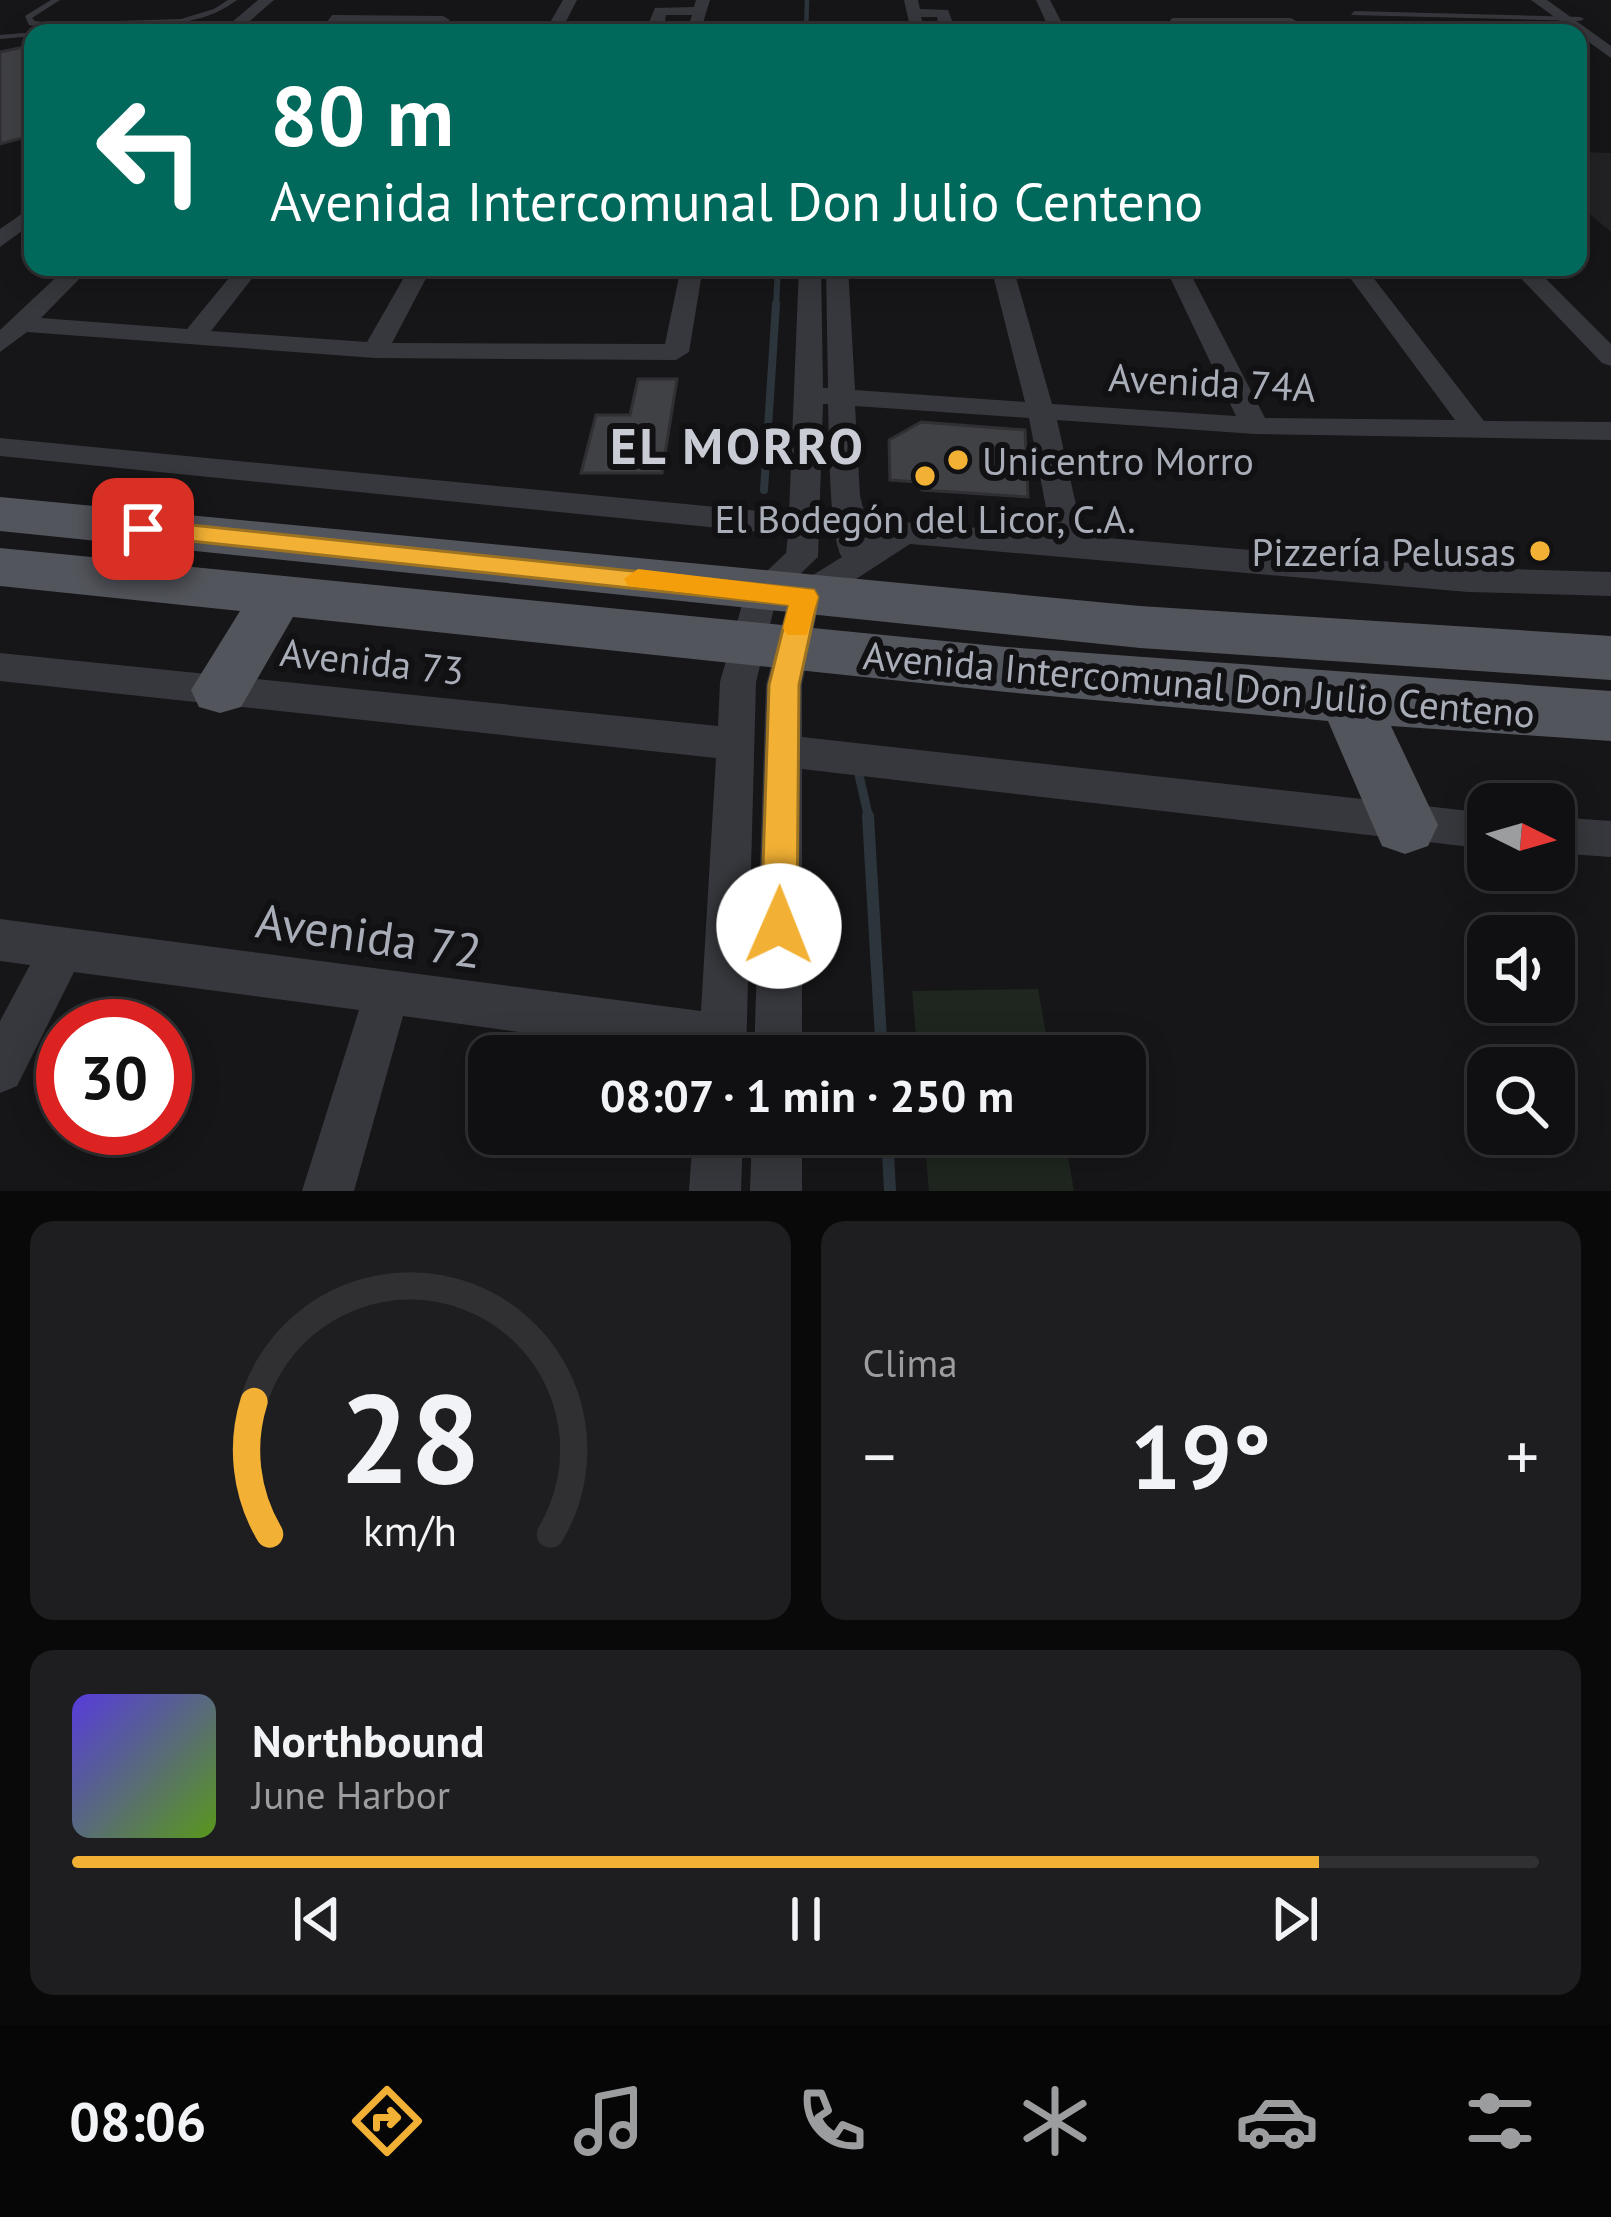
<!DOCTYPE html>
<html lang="es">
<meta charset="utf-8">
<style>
:root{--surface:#101012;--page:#1e1e20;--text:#f1f3f6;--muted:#9c9d9f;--line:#303032;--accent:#f2b134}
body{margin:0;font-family:"PT Sans",sans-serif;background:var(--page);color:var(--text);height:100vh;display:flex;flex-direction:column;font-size:45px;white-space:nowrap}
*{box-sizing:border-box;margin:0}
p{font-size:39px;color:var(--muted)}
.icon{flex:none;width:66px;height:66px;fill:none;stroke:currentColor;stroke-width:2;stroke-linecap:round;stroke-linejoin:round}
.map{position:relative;height:1191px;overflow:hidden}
.panel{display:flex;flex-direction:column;gap:30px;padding:30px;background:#09090a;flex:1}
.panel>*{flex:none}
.banner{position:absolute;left:24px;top:24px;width:1563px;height:252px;border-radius:24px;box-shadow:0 6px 30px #0003,0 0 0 3px var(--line);background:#00695c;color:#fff;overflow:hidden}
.needle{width:78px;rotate:95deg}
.tools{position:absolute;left:1467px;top:783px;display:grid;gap:24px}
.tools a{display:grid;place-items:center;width:108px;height:108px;border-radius:24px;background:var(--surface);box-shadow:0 6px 30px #0003,0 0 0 3px var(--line);font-size:60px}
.speed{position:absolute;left:36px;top:999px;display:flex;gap:24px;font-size:60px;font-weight:700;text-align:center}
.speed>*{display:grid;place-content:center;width:156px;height:156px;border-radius:50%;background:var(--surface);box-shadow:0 6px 30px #0003,0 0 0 3px var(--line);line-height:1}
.speed .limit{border:18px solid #d22;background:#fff;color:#111}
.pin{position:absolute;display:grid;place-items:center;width:102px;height:102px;color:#fff;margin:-51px;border-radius:24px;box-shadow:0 6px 18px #0006}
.me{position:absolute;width:132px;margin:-66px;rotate:1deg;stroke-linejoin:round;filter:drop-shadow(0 0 9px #0008)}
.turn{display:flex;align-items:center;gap:42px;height:252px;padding:0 48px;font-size:54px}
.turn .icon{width:156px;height:156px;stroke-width:2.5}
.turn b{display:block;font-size:84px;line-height:102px}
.big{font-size:90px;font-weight:700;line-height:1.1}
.panel .tile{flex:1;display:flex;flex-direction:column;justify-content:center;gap:18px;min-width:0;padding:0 42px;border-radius:24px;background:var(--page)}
.panel .dial{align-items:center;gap:0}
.dial svg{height:312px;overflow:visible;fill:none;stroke:var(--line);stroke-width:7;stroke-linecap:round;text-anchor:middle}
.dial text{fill:var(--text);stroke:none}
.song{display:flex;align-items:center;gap:36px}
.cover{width:144px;height:144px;border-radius:18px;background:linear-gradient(135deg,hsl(250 70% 55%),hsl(90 70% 35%))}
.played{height:12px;border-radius:6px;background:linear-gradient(90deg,var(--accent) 85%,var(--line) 85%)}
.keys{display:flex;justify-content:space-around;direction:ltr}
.heat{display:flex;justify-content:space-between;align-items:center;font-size:66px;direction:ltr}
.panel .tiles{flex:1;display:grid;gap:30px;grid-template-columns:1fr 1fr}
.tile:last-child{grid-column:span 2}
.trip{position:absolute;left:468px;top:1035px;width:678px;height:120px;border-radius:24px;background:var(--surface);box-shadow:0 6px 30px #0003,0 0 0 3px var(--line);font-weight:700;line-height:120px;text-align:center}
.menu{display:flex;height:192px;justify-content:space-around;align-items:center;background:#060607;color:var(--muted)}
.menu .icon{width:84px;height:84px}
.menu .active{color:var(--accent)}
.menu b{font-size:54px;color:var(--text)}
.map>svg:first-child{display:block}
.built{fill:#222225}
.green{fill:#1e261f}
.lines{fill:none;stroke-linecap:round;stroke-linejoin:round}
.stream-far4{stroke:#2c353c;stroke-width:4.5}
.stream-far3{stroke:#2c353c;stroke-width:6}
.stream-far2{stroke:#2c353c;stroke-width:8}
.stream-far1{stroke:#2c353c;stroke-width:9}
.stream{stroke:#2c353c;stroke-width:12}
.building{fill:#404145;stroke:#303034;stroke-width:3}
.lane{fill:#37383d;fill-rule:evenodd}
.street{fill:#37383d;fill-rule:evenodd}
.primary{fill:#53555c;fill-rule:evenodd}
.route{fill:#f2b134;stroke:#9d7322;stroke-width:3}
.slow{fill:#f59e0b}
.poi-dot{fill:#f2b134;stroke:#111113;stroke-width:4.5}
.labels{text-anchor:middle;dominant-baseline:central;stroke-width:12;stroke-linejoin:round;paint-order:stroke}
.street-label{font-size:39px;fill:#a8adb8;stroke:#111113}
.poi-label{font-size:39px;fill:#a8adb8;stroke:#111113;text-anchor:start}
.near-street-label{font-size:48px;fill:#a8adb8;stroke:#111113}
.district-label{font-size:51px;font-weight:bold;letter-spacing:3px;fill:#c9ccd4;stroke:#111113}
</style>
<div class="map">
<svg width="1611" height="1191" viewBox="0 0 1611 1191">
<rect width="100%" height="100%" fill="#161618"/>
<path class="built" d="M1578 152 1611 153V232L1578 204Z"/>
<g class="green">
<path d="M1038 989 1050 1056H918L912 991Z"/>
<path d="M924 1134H1064L1074 1191H929Z"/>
</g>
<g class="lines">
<path class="stream-far4" d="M806 33 807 0"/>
<path class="stream-far3" d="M776 307 778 267"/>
<path class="stream-far2" d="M764 490 776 304"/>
<path class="stream-far1" d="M859 775 869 819"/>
<g class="stream">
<path d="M868 816 882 1056"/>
<path d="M887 1134 890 1191"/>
</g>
</g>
<g class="building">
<path d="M33 45V135L0 144V52Z"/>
<path d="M638 379H677L662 473H581L596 415H630Z"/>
<path d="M921 422 1025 430 1028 497 922 490 917 482 890 480 889 440Z"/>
</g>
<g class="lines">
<g class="lane">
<path d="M51 0H60L32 18 35 21 53 23 181 19 214 9 228 0H237C197 30 153 23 107 24 81 25 55 30 29 25L25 16Z"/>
<path d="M1354 11 1580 17 1584 19 1580 21 1351 15Z"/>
<path d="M36 32 33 36 0 39V35Z"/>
<path d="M33 150V158L22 161V157Z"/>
</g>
<g class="street">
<path d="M258 0H274L236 33H219Z"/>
<path d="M563 0H577L560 33H544Z"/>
<path d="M696 0H710L701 29 656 30 648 25 655 8 694 7ZM666 15H692L690 21H665Z"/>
<path d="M904 0H918L920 9 948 10 955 29 949 33 911 31ZM921 17H937L938 24H923Z"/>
<path d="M1036 0H1050L1067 33H1051Z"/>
<path d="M1531 0H1547L1611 46V58Z"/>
<path d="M332 15 443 16 450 20 443 24 327 22Z"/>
<path d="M1172 18H1291L1298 22 1291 26 1167 25Z"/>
<path d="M33 206V223L0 247V229Z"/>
<path d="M67 267H91L41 318 187 329 238 267H261L211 331 367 342 410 267H432L392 343 665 344 681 267H703L689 352 676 360 375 358 27 332 0 352V330Z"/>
<path d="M799 267H821L823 388H828L826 267H848L855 390 1025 402 991 267H1013L1052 404 1236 416 1165 267H1187L1265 418 1455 420 1342 267H1365L1484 421 1611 422V440L1255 434 1057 420 1083 536 1468 568 1611 572V596L1468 592 910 544 819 603 802 685V737L1488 813V849L802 769V1056H754L766 685 792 588 842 557C829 539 829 434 828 404H823L818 557 777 596 756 682 746 1056H691L403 1016 354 1191H302L359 1010 74 972 17 1086 0 1093V1021L30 965 0 961V919L701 1011 716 758 0 681V653L718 726 720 682 746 591 786 553 788 535 0 456V438L789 514ZM855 406 1029 418 1051 534 866 519 860 496Z"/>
<path d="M1510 267H1534L1611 344V366L1602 363Z"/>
<path d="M1554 817 1611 821V857L1554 853Z"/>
<path d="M693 1134H743L741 1191H689Z"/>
<path d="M752 1134H802V1191H750Z"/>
</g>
<g class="primary">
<path d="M0 497 1140 606 1611 636V680L1140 648 0 531Z"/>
<path d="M0 548 1006 647 1611 691V741L1391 726 1438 825 1428 846 1405 854 1382 846 1328 721 1006 692 293 617 241 707 220 713 199 707 191 690 240 611 0 586Z"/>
</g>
</g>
<path class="route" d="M143 520 814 590 818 597 799 685 797 926 792 938 779 943 766 938 761 926 769 685 789 605 134 535 130 529Z"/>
<path class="slow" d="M638 569 814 590 818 597 807 635H787L783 628 789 605 628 586 624 579Z"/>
<g class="poi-dot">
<circle cx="958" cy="460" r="12"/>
<circle cx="925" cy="476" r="12"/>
<circle cx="1540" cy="551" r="12"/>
</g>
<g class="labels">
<g class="street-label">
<text transform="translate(1212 382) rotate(3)">Avenida 74A</text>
<text transform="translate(372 661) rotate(6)">Avenida 73</text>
<text transform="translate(1199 684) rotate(5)">Avenida Intercomunal Don Julio Centeno</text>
</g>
<g class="poi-label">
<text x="982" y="460">Unicentro Morro</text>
<text x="925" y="518" text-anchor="middle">El Bodegón del Licor, C.A.</text>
<text x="1516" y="551" text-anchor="end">Pizzería Pelusas</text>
</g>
<g class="near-street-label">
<text transform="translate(369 935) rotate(8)">Avenida 72</text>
</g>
<g class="district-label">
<text x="738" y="445">EL MORRO</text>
</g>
</g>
</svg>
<div class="tools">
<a><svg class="needle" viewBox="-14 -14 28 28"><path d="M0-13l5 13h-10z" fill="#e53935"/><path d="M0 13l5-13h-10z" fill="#9c9d9f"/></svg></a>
<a><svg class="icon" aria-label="sound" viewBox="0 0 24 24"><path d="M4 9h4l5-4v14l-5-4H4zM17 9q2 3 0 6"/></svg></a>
<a><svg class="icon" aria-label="search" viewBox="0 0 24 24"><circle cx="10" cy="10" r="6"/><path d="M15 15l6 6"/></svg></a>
</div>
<div class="speed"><div class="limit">30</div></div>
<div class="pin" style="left:143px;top:529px;background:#d93025"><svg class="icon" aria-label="arrive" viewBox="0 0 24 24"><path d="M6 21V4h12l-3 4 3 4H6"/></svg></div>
<svg class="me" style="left:779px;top:926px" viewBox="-20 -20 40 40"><circle r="19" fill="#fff"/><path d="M0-13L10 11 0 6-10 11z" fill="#f2b134"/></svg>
<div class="trip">08:07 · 1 min · 250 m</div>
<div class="banner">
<div class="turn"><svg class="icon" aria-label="left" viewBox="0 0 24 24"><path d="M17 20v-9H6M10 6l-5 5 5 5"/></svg><div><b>80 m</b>Avenida Intercomunal Don Julio Centeno</div></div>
</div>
</div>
<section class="panel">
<div class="tiles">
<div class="tile dial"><svg viewBox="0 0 100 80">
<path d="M14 69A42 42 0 1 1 86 69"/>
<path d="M14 69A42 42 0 0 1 10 35" stroke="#f2b134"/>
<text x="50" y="56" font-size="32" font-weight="700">28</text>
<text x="50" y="72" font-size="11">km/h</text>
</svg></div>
<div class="tile"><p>Clima</p>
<div class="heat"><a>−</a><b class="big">19°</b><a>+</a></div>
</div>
<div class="tile">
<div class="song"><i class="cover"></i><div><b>Northbound</b><p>June Harbor</p></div></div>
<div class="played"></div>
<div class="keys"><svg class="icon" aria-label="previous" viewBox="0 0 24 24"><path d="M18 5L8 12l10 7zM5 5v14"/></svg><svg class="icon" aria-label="pause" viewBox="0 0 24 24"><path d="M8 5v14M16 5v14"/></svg><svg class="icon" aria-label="next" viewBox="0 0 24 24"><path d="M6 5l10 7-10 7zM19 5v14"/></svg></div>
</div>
</div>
</section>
<nav class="menu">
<b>08:06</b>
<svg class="icon active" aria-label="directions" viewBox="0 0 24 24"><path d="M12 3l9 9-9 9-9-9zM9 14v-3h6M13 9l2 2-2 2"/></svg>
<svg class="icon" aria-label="music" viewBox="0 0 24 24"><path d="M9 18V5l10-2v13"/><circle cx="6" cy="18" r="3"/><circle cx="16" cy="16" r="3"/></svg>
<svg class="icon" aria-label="phone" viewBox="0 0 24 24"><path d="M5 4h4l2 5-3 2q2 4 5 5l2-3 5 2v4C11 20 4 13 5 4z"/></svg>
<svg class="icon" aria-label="climate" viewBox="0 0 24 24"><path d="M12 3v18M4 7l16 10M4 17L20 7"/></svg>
<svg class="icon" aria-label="car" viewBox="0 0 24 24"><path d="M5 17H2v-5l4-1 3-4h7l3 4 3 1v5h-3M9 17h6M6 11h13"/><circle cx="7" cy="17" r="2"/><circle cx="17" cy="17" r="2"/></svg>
<svg class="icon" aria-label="filters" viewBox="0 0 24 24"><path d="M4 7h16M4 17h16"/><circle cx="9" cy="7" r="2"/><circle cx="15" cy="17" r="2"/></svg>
</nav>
